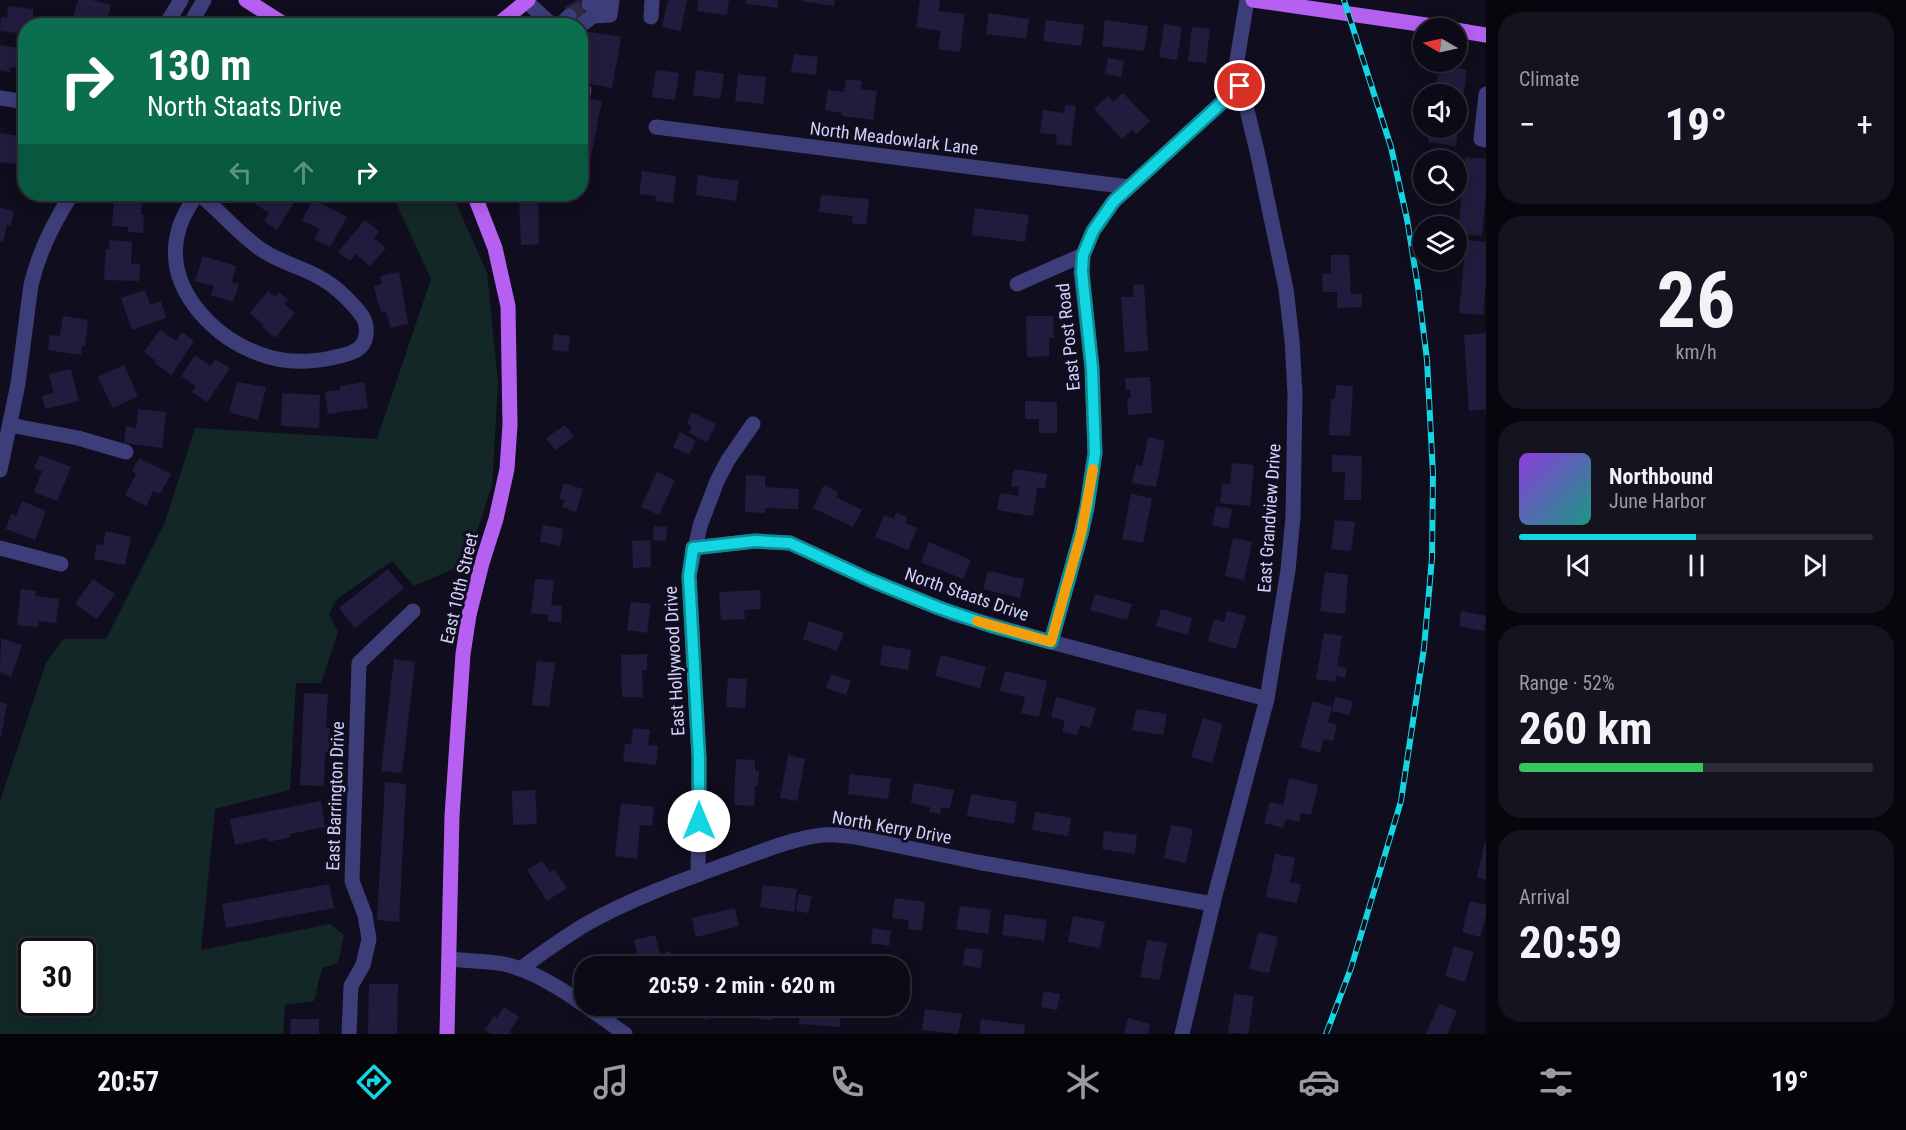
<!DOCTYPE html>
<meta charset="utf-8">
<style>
:root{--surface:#0c0a16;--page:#15131f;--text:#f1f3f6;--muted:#9a9aa1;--line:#2c2b35;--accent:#14d6e2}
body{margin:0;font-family:"Roboto Condensed",sans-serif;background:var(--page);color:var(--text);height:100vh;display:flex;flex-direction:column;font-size:22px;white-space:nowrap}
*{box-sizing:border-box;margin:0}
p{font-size:20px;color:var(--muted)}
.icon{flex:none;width:33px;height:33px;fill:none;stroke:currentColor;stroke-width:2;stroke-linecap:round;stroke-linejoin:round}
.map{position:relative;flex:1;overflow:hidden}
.sheet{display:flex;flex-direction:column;gap:12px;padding:12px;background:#07060c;width:420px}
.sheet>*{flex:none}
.top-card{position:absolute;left:18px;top:18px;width:570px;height:183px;border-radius:24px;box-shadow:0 3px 15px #0003,0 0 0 2px var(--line);background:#0b6e4f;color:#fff;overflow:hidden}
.needle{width:39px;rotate:279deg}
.tools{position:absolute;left:1413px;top:18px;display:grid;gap:12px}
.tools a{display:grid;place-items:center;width:54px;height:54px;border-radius:50%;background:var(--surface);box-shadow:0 3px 15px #0003,0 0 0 2px var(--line);font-size:30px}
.speed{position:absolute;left:18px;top:938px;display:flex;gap:12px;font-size:30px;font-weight:700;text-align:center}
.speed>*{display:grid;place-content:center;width:78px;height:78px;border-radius:50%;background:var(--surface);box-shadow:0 3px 15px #0003,0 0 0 2px var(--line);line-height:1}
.speed .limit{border:3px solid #111;border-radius:9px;background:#fff;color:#111}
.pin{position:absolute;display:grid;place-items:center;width:51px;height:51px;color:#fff;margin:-26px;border:3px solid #fff;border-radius:50%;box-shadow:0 2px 6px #0007}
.me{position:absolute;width:66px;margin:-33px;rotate:0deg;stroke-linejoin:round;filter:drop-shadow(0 0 4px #0008)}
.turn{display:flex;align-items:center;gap:21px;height:126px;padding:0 30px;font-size:27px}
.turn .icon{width:78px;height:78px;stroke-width:2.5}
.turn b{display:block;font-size:42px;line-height:51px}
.lanes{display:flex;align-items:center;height:57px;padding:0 30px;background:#0003;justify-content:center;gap:30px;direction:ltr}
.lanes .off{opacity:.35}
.big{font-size:45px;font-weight:700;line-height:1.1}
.sheet .tile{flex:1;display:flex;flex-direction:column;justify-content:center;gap:9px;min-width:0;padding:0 21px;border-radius:24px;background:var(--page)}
.sheet .dial{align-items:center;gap:0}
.dial b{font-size:78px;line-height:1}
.song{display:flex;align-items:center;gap:18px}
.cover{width:72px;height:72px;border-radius:9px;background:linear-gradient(135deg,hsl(270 70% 55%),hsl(170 70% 35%))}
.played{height:6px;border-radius:3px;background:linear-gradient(90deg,var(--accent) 50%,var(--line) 50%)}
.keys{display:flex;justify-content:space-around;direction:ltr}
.heat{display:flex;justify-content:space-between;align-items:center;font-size:33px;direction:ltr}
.charge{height:9px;border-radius:4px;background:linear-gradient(90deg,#34c759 52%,var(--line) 0)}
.trip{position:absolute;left:574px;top:956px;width:336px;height:60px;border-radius:24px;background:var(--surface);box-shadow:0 3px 15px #0003,0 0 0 2px var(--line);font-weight:700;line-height:60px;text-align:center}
.dock{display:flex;height:96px;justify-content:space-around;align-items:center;background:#050409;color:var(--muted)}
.dock .icon{width:42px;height:42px}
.dock .active{color:var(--accent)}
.dock b{font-size:27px;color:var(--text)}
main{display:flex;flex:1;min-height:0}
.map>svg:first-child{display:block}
.green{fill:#122726;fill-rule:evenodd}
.building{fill:#211c3d}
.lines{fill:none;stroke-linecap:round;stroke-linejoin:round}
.minor-tunnel{stroke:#2d2b3f;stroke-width:15;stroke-dasharray:15 8;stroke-linecap:butt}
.minor{stroke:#3d3d79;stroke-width:15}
.major{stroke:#b560f1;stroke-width:15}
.rail-casing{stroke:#14d6e2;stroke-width:6}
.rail{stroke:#100e1e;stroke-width:4;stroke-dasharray:11;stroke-linecap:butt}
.route-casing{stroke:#0d8b93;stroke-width:15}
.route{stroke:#14d6e2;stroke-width:10}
.slow{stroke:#f59e0b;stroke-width:10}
.labels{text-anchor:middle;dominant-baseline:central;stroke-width:6;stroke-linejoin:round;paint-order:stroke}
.street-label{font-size:18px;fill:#d2cffb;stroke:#100e1e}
</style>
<main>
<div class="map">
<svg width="1486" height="1034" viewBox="0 0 1486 1034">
<rect width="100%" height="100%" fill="#100e1e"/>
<path class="green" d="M392 194H452L487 273 498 383 492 485 467 563 414 586 392 561 337 599 329 614 338 632 321 683H296L290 790 215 809 201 950 330 924 344 935 338 963 322 968 314 1001 285 1005 283 1034H0V801L46 663 63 639H106L165 522 195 428 377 439 431 279ZM32 951H82V1002H32Z"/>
<g class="building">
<path d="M78 0H92L111 5 105 26 87 23V26H71Z"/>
<path d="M577 0H586L591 9 572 20 564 7Z"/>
<path d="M668 0H687L681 31 662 27Z"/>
<path d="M698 0H729L727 15 697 11Z"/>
<path d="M746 0H778L777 8 746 4Z"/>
<path d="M802 0H835L834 6 802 1Z"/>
<path d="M920 0H940L939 11 965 14 960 52 938 49 941 31 916 27Z"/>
<path d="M8 6 33 9V17H39L38 26H26V34L0 31 1 17 7 18Z"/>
<path d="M989 13 1029 19 1026 39 986 34Z"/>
<path d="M1046 20 1084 25 1081 46 1043 41Z"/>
<path d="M1105 20 1148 26 1144 51 1102 46Z"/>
<path d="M1164 24 1182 27 1177 60 1159 57Z"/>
<path d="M1192 27 1210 29 1206 63 1188 61Z"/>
<path d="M584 31 621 37 612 88 580 82 582 58H580V50Z"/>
<path d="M0 45 26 49V69L10 67V72L0 70Z"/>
<path d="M794 54 818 57 816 75 791 72Z"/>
<path d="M1108 58 1124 61 1121 77 1105 74Z"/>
<path d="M1439 66 1467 70 1456 146 1428 142 1430 128H1456V94H1435Z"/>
<path d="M656 70 679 73 675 100 652 97Z"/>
<path d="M696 70 724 74 720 99 693 95Z"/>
<path d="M738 74 766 77 763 104 735 101Z"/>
<path d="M846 79 862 81 861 89 877 91 873 120 842 116V113L825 110 828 90 844 92Z"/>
<path d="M1123 93 1150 121 1136 134 1132 130 1122 139 1094 109 1108 96 1113 102Z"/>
<path d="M586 98 602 101 589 167 580 165V127Z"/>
<path d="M1065 105 1076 106 1071 146 1056 144 1057 135 1040 133 1043 110 1064 113Z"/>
<path d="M0 133 20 136 16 164 0 162Z"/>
<path d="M1465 157 1486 159V191L1482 236 1458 234Z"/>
<path d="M642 171 676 176 673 203 655 201 656 196 639 194Z"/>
<path d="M698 175 739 181 736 201 696 195Z"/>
<path d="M259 194H283L295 201 277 230 264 221 269 213 254 203Z"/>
<path d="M821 195 869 199 866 225 852 223 853 216 819 212Z"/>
<path d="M114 198 142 199 141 215H144L143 233 128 232V227L112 226Z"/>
<path d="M313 199 347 217 330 247 314 239 320 229 302 220Z"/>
<path d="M519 200H538L539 244 521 245Z"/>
<path d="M0 208 14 211 11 226 7 225 3 242 0 241Z"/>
<path d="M975 208 1029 215 1025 242 972 235Z"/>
<path d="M365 220 379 231 374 238 386 248 370 266 356 254 350 261 338 252Z"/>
<path d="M110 240 132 242 131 264H140L139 281 104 280 106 249H109Z"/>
<path d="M1466 240 1486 242V281L1483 315 1459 313Z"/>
<path d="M1331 255H1349L1351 294H1362V307L1337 308V292H1323L1322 274H1331Z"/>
<path d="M203 256 236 266 232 282 239 284 233 302 211 295 214 286 195 281Z"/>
<path d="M399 272 408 324 390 328 386 311 381 312 379 305H378L374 286 382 284 380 276Z"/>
<path d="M1144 284 1148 351 1125 352 1121 297H1134L1133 285Z"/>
<path d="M145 290 150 305 161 301 166 318 132 330 121 298Z"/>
<path d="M268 291 275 297 279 292 288 300 284 304 295 313 275 338 262 327 264 325 250 313Z"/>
<path d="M63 316 88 320 85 346H82L81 355 48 350 50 335 60 336Z"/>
<path d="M1026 316H1053L1054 338H1049V356L1027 357Z"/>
<path d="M160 330 176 341 182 332 194 341 171 375 155 363 156 361 144 352Z"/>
<path d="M1486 333V409L1469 411 1464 335Z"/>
<path d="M554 334 570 336 568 352 552 350Z"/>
<path d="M195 355 211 366 215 359 230 368 207 402 192 392 196 386 181 376Z"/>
<path d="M124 365 138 396 113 408 98 377Z"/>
<path d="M71 369 79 401 45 409 42 396 54 393 49 374Z"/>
<path d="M1150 377 1152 413 1128 415 1127 398H1131L1130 390H1126L1125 378Z"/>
<path d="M237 382 266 387 258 420 229 412Z"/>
<path d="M364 382 368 408 328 414 325 392 340 390V386Z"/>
<path d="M1336 385 1353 386 1350 436 1329 435 1331 399H1335Z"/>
<path d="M282 393 320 395 319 428 281 426Z"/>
<path d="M1025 401 1057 402V433H1039V419H1025Z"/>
<path d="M138 409 166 412 162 448 124 443 126 426 136 428Z"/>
<path d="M692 412 716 424 707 442 689 433 692 427 687 423Z"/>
<path d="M565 425 574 437 555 450 546 438Z"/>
<path d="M680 432 696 441 689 455 673 447Z"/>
<path d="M1148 437 1165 441 1156 487 1132 483 1136 465 1142 466Z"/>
<path d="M40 455 71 467 57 501 34 492 42 471 34 468Z"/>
<path d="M1332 455 1362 456 1361 500H1344L1345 472H1332Z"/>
<path d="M139 458 171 474 160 494 153 491 146 506 125 495 136 474 132 471Z"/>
<path d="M1232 463 1254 465 1250 506 1220 503 1222 483 1230 484Z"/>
<path d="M1014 469 1047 474 1045 489 1037 487 1033 516 997 510 1000 493 1018 496 1019 487 1011 486Z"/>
<path d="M657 472 675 480 659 515 641 507Z"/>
<path d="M746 475 765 476V487L799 489 798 509 765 508V513L745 512Z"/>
<path d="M564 483 583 489 576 512 562 507 565 500 559 499Z"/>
<path d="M824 485 838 492 836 497 862 510 853 527 813 508Z"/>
<path d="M1131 494 1152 498 1143 543 1122 539Z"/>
<path d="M22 501 46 511 35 540 6 529 11 514 16 516Z"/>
<path d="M1216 506 1232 509 1228 529 1212 525Z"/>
<path d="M896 513 907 517 905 523 917 528 908 550 875 537 884 515 894 519Z"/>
<path d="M1335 520 1355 522 1351 551 1331 549Z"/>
<path d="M543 525 563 529 560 546 540 542Z"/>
<path d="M654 526 667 527 666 541 653 540Z"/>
<path d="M106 531 131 537 125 565 94 559 97 544 103 545Z"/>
<path d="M1233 538 1252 542 1244 580 1225 576Z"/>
<path d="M650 540 651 567 633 568 632 541Z"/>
<path d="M929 542 971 560 963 579 921 562Z"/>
<path d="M388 569 404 588 355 628 339 608Z"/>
<path d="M988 571 1024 579 1020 598 983 589Z"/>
<path d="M1325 572 1348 575 1345 614 1320 611Z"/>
<path d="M93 579 115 594 97 619 75 604Z"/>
<path d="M535 579 554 580 551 605 562 606 561 623 548 621V615L531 613Z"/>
<path d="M21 589 36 591 35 596 59 599 56 623 39 621 38 627 17 625Z"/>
<path d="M760 590 761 609 744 610 745 619 721 620 719 592Z"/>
<path d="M1095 594 1132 604 1127 620 1090 610Z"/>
<path d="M631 602 651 604 647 633 627 630Z"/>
<path d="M1161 609 1192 618 1188 635 1156 626Z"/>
<path d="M1227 611 1246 616 1236 649 1208 641 1214 619 1224 622Z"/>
<path d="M1461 611 1486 616 1484 631 1459 626Z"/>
<path d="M809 621 844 633 837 651 803 639Z"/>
<path d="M1324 633 1342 636 1337 666 1347 668 1345 678 1336 676 1335 682 1316 679Z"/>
<path d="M1 638 22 645 11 677 0 672Z"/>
<path d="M883 645 911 650 908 670 880 665Z"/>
<path d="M647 654V670L642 671 643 697H622L621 655Z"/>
<path d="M941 655 986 667 980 688 935 676Z"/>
<path d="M394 659 415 662 402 773 381 771Z"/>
<path d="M537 661 555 663 549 707 532 705Z"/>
<path d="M1005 671 1047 681 1039 717 1021 713 1025 697 1000 691Z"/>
<path d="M831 674 851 681 846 695 826 688Z"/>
<path d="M728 678 747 679 745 708 726 707Z"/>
<path d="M304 693 328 694 326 728H330L329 753 325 752 324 786 300 785Z"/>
<path d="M1056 697 1096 708 1090 728 1080 725 1077 735 1062 732 1065 721 1051 717Z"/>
<path d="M1335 697 1353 701 1350 715 1332 711Z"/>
<path d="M1313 701 1332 707 1328 722 1337 725 1333 741 1324 739 1320 753 1300 747Z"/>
<path d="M0 702 7 704 1 737 0 736Z"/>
<path d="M1136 709 1167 714 1163 735 1132 730Z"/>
<path d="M1203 718 1223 724 1212 763 1191 757Z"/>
<path d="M633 728 650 730 648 745 658 746 656 765 623 761 625 744H631Z"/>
<path d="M788 755 805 759 797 801 780 798Z"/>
<path d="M736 759 755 760V771H759L758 786H755L754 806 734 805Z"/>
<path d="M850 774 891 779 888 799 848 794Z"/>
<path d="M1289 778 1318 785 1311 815 1301 813 1299 822 1286 819 1283 828 1264 823 1270 802 1283 805Z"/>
<path d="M385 782 406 784 399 922 377 920Z"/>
<path d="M914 783 954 790 950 809 941 807 940 814 929 812 930 807 911 803Z"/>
<path d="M535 790 537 824 513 825 512 791Z"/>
<path d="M971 794 1017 802 1014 824 967 816Z"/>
<path d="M321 801 325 827 290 834 291 837 268 842 267 838 235 845 230 819Z"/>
<path d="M621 803 654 807 652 826 640 825 637 859 615 856Z"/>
<path d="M1035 812 1071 818 1068 836 1032 830Z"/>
<path d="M1171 825 1193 829 1186 863 1164 858Z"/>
<path d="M1104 831 1137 835 1135 854 1102 849Z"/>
<path d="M1485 842H1486V880L1477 877Z"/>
<path d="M1275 854 1295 858 1290 882 1301 884 1297 903 1266 897Z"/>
<path d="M542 861 550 872 554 869 567 888 547 901 527 870Z"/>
<path d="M329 884 334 908 226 928 222 904Z"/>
<path d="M763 885 797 889 794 912 760 907Z"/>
<path d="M799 894 812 896 808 913 796 911Z"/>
<path d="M895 898 925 902 922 931 908 929 909 920 892 918Z"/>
<path d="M1470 901 1486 905V915L1480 937 1462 932Z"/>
<path d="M960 906 991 910 988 934 956 929Z"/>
<path d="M735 908 739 926 696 937 692 918Z"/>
<path d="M1005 914 1047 920 1044 941 1002 935Z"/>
<path d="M1073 916 1105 922 1100 948 1068 942Z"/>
<path d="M873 928 891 931 889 946 871 943Z"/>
<path d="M1258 932 1278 937 1269 973 1249 969Z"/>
<path d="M655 935 660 954 670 951 673 966H640L634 940Z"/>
<path d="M1147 940 1167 943 1160 980 1140 977Z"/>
<path d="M1454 946 1474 952 1465 982 1445 976Z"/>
<path d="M965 948 983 950 981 968 963 965Z"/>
<path d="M369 984H398L397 1034H368Z"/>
<path d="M1044 991 1060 994 1057 1010 1041 1007Z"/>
<path d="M1234 994 1254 996 1248 1034 1228 1033Z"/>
<path d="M900 998H903L900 1017 858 1012 859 1005H900Z"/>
<path d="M1439 1004 1457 1011 1447 1034H1426Z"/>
<path d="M672 1005H714L708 1020 671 1007Z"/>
<path d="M738 1005H775L772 1021 737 1015Z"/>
<path d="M800 1005 841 1007 840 1027 799 1024Z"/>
<path d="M504 1007 519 1017 509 1032 512 1034H491L485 1030 494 1016 497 1018Z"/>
<path d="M925 1009 962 1014 958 1034 922 1030Z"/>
<path d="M1128 1018 1150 1024 1148 1034H1124Z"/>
<path d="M291 1019H319V1034H290Z"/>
<path d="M981 1019 1025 1025 1024 1034H979Z"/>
</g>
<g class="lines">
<path class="minor-tunnel" d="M569 16 589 4"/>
<g class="minor">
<path d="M526 1 553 26"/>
<path d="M589 4 611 7 612 0"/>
<path d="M651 17 652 0"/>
<path d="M165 26 181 0"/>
<path d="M189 26 204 0"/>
<path d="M559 26 569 16"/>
<path d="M580 26 593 16 610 15 611 7"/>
<path d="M1486 94 1481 139 1486 140"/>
<path d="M0 98 26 102"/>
<path d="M580 110 584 90"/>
<path d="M656 127 1129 187"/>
<path d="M197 194C187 209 178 224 176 243 170 293 215 338 260 354 283 363 307 363 331 358 346 355 364 352 366 335 368 323 363 316 355 307 346 297 336 287 324 280 304 267 279 263 259 248 237 232 220 211 199 194"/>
<path d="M1017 284 1083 255"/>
<path d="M10 425 78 438 126 452"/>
<path d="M0 470 18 384 31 285C39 251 53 223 72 194"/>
<path d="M0 548 61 564"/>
<path d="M693 548 755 541 790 543 870 580 954 614 1051 642 1267 699"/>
<path d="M1051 642 1081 534 1087 507 1095 453 1092 368 1081 272 1083 255 1093 231 1114 201 1240 86"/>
<path d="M698 875 699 758 689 576 700 526 717 481 728 460 753 424"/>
<path d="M449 959C467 961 486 961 504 964 545 973 591 1010 625 1034"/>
<path d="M520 969C542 953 564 937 588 923 634 897 686 879 735 861 763 851 794 838 823 835 834 834 844 836 855 837L977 862 1213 904"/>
<path d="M349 1034 351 986 363 965 369 939 365 915 352 881 359 663 413 611"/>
<path d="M1182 1034 1214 899 1267 699 1288 570 1293 517 1295 394 1292 340 1286 289 1257 151 1238 73 1237 60 1247 0"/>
</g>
<g class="major">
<path d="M246 0 287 26"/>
<path d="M1253 0 1447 28"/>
<path d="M496 26 528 0"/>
<path d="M1456 30 1486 35"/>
<path d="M447 1034 452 816 463 654 469 615 482 563 496 519 507 469 510 425 508 306 495 248 474 194"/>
</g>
<g class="rail-casing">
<path id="rail" d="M1326 1034 1351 968 1401 801 1424 648 1432 558 1433 474 1427 360 1418 287 1407 219 1391 147 1344 0"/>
</g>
<use href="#rail" class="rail"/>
</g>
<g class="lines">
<g class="route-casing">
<path id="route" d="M699 821V758L689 576 693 548 755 541 790 543 870 580 939 608 992 626 1051 642 1081 534 1087 507 1095 453 1092 368 1082 272 1083 255 1093 231 1114 201 1240 86"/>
</g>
<use href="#route" class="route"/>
<path class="slow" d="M977 621 1051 642 1081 534 1093 469"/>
</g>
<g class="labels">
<g class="street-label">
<text transform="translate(894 138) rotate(7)">North Meadowlark Lane</text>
<text transform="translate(1068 337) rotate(-96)">East Post Road</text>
<text transform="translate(1269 518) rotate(-86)">East Grandview Drive</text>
<text transform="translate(459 588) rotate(-77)">East 10th Street</text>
<text transform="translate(967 594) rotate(19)">North Staats Drive</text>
<text transform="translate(674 661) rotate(-93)">East Hollywood Drive</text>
<text transform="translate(335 796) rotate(-88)">East Barrington Drive</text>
<text transform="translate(892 827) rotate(10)">North Kerry Drive</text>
</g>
</g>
</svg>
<div class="tools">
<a><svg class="needle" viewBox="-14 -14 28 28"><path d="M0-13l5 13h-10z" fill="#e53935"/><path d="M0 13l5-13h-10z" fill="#9a9aa1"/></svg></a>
<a><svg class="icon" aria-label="sound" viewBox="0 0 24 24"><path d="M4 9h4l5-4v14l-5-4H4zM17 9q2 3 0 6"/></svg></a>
<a><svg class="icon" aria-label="search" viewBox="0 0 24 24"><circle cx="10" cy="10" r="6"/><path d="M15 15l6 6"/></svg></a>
<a><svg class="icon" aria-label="layers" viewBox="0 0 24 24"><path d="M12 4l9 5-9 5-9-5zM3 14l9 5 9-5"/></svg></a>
</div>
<div class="speed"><div class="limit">30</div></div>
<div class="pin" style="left:1240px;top:86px;background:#d93025"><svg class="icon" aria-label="arrive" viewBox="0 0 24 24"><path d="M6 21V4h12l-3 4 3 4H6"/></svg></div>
<svg class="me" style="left:699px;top:821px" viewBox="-20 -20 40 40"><circle r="19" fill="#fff"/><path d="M0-13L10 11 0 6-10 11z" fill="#14d6e2"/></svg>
<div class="trip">20:59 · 2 min · 620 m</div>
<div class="top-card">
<div class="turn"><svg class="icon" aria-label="right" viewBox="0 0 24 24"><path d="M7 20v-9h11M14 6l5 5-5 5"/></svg><div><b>130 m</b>North Staats Drive</div></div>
<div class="lanes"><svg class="icon off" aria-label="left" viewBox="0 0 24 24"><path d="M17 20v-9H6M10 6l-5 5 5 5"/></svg><svg class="icon off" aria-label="ahead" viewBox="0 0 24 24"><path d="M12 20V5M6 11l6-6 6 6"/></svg><svg class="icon" aria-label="right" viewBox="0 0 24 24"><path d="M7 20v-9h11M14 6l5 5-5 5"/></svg></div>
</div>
</div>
<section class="sheet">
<div class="tile"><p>Climate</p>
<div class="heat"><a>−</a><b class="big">19°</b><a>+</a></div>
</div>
<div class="tile dial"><b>26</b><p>km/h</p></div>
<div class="tile">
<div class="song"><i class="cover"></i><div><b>Northbound</b><p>June Harbor</p></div></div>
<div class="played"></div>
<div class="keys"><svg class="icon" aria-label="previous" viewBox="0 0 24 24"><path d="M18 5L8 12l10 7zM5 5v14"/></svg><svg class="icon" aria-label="pause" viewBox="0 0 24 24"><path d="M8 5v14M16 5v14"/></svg><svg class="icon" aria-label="next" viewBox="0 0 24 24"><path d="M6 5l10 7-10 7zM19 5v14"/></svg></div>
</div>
<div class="tile"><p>Range · 52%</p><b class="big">260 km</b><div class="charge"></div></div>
<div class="tile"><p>Arrival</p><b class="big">20:59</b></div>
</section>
</main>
<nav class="dock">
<b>20:57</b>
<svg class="icon active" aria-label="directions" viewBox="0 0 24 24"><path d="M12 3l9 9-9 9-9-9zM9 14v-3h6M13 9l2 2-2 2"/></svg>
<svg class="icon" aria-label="music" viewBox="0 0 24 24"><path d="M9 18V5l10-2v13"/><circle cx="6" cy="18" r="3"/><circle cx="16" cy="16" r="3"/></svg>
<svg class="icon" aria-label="phone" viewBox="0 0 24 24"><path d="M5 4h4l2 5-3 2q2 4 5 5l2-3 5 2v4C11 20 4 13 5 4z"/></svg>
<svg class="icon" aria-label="climate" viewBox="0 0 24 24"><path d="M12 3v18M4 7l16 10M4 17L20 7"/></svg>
<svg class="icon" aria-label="car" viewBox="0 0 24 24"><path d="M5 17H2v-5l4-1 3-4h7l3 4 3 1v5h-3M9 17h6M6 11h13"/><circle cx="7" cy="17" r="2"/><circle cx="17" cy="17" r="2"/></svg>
<svg class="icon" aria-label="filters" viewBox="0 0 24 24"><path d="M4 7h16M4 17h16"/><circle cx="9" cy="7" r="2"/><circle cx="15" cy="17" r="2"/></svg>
<b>19°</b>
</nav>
